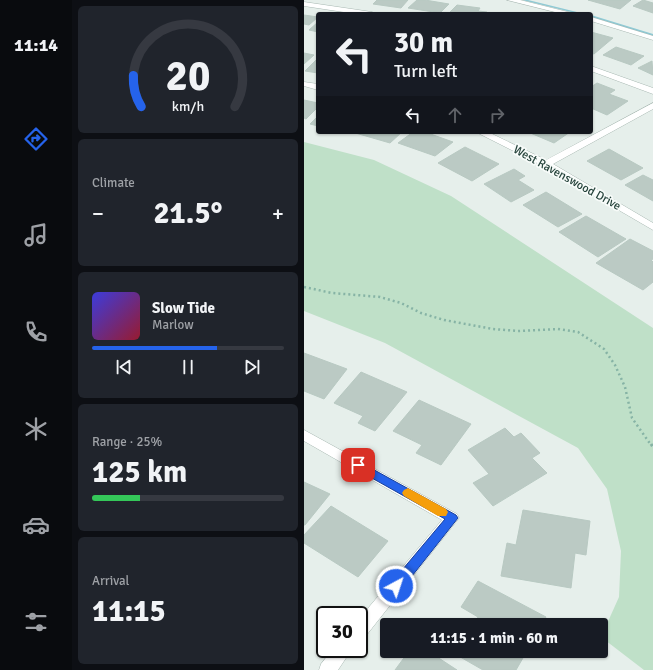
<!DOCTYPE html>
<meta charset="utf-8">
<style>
:root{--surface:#171b24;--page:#20242c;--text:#f1f3f6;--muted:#9ea1a6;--line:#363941;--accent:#2563eb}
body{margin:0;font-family:Signika,sans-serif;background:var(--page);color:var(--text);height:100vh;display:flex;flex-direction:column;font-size:15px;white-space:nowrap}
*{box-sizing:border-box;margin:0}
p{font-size:13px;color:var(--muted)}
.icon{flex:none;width:22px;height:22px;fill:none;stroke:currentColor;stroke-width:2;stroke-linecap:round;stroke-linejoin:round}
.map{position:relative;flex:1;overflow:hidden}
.sheet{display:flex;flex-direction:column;gap:6px;padding:6px;background:#0d0f14;width:232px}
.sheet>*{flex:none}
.hud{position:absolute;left:12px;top:12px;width:277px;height:122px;border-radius:4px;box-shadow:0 1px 3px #0004;background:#171b24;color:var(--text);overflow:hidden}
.speed{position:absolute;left:12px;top:606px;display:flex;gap:8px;font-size:20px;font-weight:700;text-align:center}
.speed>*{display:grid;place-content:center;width:52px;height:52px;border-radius:50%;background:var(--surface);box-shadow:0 1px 3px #0004;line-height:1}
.speed .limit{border:2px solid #111;border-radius:6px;background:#fff;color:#111}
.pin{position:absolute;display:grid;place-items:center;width:34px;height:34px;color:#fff;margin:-17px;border-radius:8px;box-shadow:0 2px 6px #0006}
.me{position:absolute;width:44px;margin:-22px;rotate:40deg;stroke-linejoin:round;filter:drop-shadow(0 0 3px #0008)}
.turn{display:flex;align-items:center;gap:14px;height:84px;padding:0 12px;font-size:18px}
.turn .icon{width:52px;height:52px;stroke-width:2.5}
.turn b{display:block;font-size:28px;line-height:34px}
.lanes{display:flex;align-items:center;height:38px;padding:0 12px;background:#0003;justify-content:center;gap:20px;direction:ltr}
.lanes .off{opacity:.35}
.big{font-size:30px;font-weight:700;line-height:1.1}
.sheet .widget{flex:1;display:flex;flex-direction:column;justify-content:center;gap:6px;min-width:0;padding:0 14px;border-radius:6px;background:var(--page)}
.sheet .dial{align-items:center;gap:0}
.dial svg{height:104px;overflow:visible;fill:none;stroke:var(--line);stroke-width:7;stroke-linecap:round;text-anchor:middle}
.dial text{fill:var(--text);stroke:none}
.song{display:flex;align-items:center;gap:12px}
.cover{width:48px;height:48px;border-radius:6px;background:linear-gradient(135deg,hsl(240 70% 55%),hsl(350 70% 35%))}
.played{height:4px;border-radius:2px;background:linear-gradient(90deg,var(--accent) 65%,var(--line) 65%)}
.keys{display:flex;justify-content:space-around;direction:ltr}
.heat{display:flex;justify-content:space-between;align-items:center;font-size:22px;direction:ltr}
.charge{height:6px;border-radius:3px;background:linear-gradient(90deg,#34c759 25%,var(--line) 0)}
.trip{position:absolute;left:76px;top:618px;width:228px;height:40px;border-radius:4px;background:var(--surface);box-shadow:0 1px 3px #0004;font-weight:700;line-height:40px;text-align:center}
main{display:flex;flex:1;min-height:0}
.dock{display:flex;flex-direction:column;width:72px;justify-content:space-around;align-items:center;background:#090b0e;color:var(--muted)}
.dock .icon{width:28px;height:28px}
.dock .active{color:var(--accent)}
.dock b{font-size:18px;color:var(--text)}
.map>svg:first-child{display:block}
.green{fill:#bfe0c8}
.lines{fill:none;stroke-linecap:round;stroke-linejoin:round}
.stream{fill:#8ec9d4;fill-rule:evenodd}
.building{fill:#bbcac4;stroke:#b8c9c2}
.minor-casing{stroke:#a8b8b2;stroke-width:1}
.path-far1{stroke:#86b3a5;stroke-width:2.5;stroke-dasharray:2 3;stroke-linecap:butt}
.path{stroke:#86b3a5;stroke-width:3;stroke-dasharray:2.5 4;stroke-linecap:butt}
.minor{fill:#fff;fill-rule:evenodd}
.route{fill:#2563eb;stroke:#184099}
.slow{fill:#f59e0b}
.labels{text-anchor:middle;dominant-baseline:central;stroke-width:3.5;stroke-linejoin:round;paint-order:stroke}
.street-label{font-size:12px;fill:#24423a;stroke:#f7fbf9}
</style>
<main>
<nav class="dock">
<b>11:14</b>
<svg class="icon active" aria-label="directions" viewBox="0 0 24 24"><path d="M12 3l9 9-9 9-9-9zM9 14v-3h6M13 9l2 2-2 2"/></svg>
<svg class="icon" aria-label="music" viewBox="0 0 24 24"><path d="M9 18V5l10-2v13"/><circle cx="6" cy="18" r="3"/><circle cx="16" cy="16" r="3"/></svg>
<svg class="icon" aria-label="phone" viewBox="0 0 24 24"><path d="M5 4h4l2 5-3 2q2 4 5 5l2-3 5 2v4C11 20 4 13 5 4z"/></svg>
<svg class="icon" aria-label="climate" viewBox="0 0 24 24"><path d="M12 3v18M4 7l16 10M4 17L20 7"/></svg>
<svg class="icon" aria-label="car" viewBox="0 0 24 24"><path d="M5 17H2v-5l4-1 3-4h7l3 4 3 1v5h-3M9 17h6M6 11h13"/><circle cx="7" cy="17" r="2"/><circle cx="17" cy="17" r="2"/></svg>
<svg class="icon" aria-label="filters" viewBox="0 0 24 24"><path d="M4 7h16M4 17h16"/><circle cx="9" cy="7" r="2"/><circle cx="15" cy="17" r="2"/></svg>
</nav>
<section class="sheet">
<div class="widget dial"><svg viewBox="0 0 100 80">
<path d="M14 69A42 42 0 1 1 86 69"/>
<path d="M14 69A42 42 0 0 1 8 45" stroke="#2563eb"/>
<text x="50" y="56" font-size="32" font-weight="700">20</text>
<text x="50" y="72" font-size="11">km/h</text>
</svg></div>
<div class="widget"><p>Climate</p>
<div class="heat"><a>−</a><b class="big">21.5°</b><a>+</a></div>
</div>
<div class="widget">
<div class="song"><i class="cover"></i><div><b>Slow Tide</b><p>Marlow</p></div></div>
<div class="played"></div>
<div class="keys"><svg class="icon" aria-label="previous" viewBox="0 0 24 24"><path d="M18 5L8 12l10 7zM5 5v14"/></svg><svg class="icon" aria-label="pause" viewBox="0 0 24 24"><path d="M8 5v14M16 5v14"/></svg><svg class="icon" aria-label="next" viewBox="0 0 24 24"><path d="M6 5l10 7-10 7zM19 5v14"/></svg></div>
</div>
<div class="widget"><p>Range · 25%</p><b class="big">125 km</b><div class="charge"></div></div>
<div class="widget"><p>Arrival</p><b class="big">11:15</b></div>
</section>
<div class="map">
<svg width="349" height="670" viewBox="0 0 349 670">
<rect width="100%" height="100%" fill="#e6efeb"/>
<path class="green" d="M0 142 70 160 147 196 349 328V670H340L297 637 315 597 317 551 303 489 274 448 81 343 0 311Z"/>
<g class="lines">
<g class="stream">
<path d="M218 0H224L281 14H275Z"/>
<path d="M287 15 349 34V36L287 17Z"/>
</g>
</g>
<g class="building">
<path d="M73 0H104L97 8 69 4Z"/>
<path d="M113 0H121L145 4 136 13 104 8Z"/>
<path d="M284 0H327L316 9Z"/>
<path d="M339 0 349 3V13L329 6Z"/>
<path d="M153 5 176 8 174 11 183 12 182 14H144Z"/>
<path d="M0 15 14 17 5 25 0 24Z"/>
<path d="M14 22V32L5 30Z"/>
<path d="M287 32 309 38 290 54 287 53Z"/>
<path d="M312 47 340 56 327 65 299 55Z"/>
<path d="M0 53 10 55 0 64Z"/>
<path d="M14 58V73L1 71Z"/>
<path d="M348 61 349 75 334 68Z"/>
<path d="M293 83 311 90 305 94 324 101 303 115 287 108V87Z"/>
<path d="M0 100 14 103V107L2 119 0 118Z"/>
<path d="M14 116V126L6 124Z"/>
<path d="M48 132H98L86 143Z"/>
<path d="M109 132H121L149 142 131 156 94 143Z"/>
<path d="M224 132H266L250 143Z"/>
<path d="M161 147 195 164 168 181 134 163Z"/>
<path d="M305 149 339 168 317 180 283 161Z"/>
<path d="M210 169 221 176 214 180 230 190 207 202 180 184Z"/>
<path d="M339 175 349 180V201L321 185Z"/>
<path d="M242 192 278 214 254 227 219 205Z"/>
<path d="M282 216 322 239 294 257 255 232Z"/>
<path d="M326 239 349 251V259L347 260 349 262V282L339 290 292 263Z"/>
<path d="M0 353 43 369 20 399 0 391Z"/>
<path d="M57 372 103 392 71 431 54 423 59 416 30 403Z"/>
<path d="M115 400 167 424 137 465 112 453 118 445 89 431Z"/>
<path d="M201 428 210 437 217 433 236 453 228 458 243 473 189 506 169 483 185 474 164 450Z"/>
<path d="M0 482 26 494 1 525H0Z"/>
<path d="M27 506 84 541 54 577 0 543V535Z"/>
<path d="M219 510 286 521 282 555 271 553 267 588 197 576 203 543 212 545Z"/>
<path d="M174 581 242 617 237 625H169L174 617 157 607Z"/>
<path d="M105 651H124L153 670H91Z"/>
<path d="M153 651H223L212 670H179L151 654Z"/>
</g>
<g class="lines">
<g class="minor-casing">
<g id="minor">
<path d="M203 0H216L272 14H259Z"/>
<path d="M0 2 68 12 72 14H53L0 6Z"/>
<path d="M287 17 349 36V40L287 21Z"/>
<path d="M287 66 349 88V94L287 71Z"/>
<path d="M0 82 14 84V90L0 86Z"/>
<path d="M349 103V109L249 164 349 223V230L239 166 172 132H184L242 160Z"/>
<path d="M0 430 153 514 155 518 61 637 55 639V619L138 520 0 441Z"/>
<path d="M29 649H48L34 670H15L17 664Z"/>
</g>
</g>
<path class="path-far1" d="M0 287 28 293 76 297 97 303 117 313 140 320 189 329 214 331 254 329 274 332 300 349 311 365 321 387 328 418 347 445"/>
<path class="path" d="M347 444 349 447"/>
<use href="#minor" class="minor"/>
</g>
<path class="route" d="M54 461 152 515 154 518 97 590 92 591 88 590 86 586 88 582 141 519 50 468 49 465 50 462Z"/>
<path class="slow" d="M104 488 142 509 144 512 142 516H134L100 496 98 493 100 490Z"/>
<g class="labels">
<g class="street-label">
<text transform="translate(263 178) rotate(29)">West Ravenswood Drive</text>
</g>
</g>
</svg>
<div class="speed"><div class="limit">30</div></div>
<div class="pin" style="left:54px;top:465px;background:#d93025"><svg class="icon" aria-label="arrive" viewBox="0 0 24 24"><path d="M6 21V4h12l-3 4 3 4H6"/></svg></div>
<svg class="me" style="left:92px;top:586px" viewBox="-20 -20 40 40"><circle r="17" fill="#2563eb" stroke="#fff" stroke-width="3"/><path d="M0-11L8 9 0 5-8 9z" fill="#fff"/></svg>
<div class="trip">11:15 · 1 min · 60 m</div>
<div class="hud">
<div class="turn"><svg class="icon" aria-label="left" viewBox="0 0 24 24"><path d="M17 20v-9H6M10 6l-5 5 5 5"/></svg><div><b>30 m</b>Turn left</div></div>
<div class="lanes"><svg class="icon" aria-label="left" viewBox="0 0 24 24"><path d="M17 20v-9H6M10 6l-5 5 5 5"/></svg><svg class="icon off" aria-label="ahead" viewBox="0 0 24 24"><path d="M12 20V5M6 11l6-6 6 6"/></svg><svg class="icon off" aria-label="right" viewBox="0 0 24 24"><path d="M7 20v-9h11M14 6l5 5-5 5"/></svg></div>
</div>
</div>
</main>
